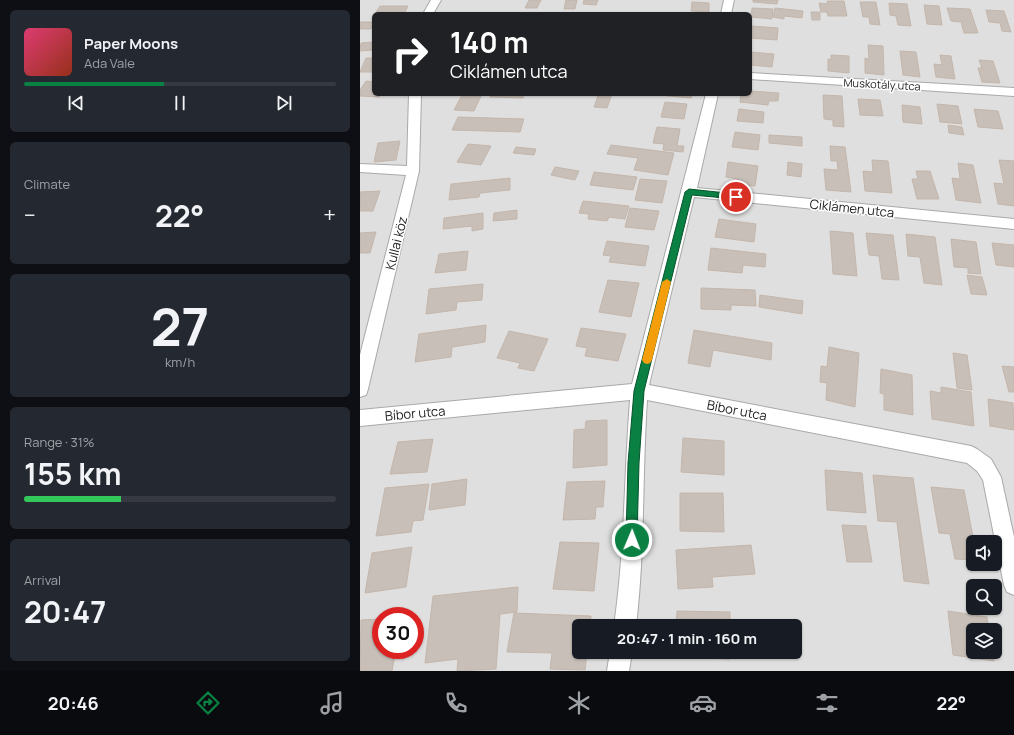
<!DOCTYPE html>
<meta charset="utf-8">
<style>
:root{--surface:#171b24;--page:#242831;--text:#f1f3f6;--muted:#9ea1a6;--line:#363941;--accent:#0b8043}
body{margin:0;font-family:Manrope,sans-serif;background:var(--page);color:var(--text);height:100vh;display:flex;flex-direction:column;font-size:15px;white-space:nowrap}
*{box-sizing:border-box;margin:0}
p{font-size:13px;color:var(--muted)}
.icon{flex:none;width:22px;height:22px;fill:none;stroke:currentColor;stroke-width:2;stroke-linecap:round;stroke-linejoin:round}
.map{position:relative;flex:1;overflow:hidden}
.drawer{display:flex;flex-direction:column;gap:10px;padding:10px;background:#0d0f14;width:360px}
.drawer>*{flex:none}
.top-card{position:absolute;left:12px;top:12px;width:380px;height:84px;border-radius:6px;box-shadow:0 1px 3px #0004;background:#202124;color:#fff;overflow:hidden}
.controls{position:absolute;left:606px;top:535px;display:grid;gap:8px}
.controls a{display:grid;place-items:center;width:36px;height:36px;border-radius:6px;background:var(--surface);box-shadow:0 1px 3px #0004;font-size:20px}
.speed{position:absolute;left:12px;top:607px;display:flex;gap:8px;font-size:20px;font-weight:700;text-align:center}
.speed>*{display:grid;place-content:center;width:52px;height:52px;border-radius:50%;background:var(--surface);box-shadow:0 1px 3px #0004;line-height:1}
.speed .limit{border:6px solid #d22;background:#fff;color:#111}
.pin{position:absolute;display:grid;place-items:center;width:34px;height:34px;color:#fff;margin:-17px;border:2px solid #fff;border-radius:50%;box-shadow:0 1px 4px #0007}
.me{position:absolute;width:44px;margin:-22px;rotate:1deg;stroke-linejoin:round;filter:drop-shadow(0 0 3px #0008)}
.turn{display:flex;align-items:center;gap:14px;height:84px;padding:0 12px;font-size:18px}
.turn .icon{width:52px;height:52px;stroke-width:2.5}
.turn b{display:block;font-size:28px;line-height:34px}
.big{font-size:30px;font-weight:700;line-height:1.1}
.drawer .card{flex:1;display:flex;flex-direction:column;justify-content:center;gap:6px;min-width:0;padding:0 14px;border-radius:6px;background:var(--page)}
.drawer .dial{align-items:center;gap:0}
.dial b{font-size:52px;line-height:1}
.song{display:flex;align-items:center;gap:12px}
.cover{width:48px;height:48px;border-radius:6px;background:linear-gradient(135deg,hsl(340 70% 55%),hsl(10 70% 35%))}
.played{height:4px;border-radius:2px;background:linear-gradient(90deg,var(--accent) 45%,var(--line) 45%)}
.keys{display:flex;justify-content:space-around;direction:ltr}
.heat{display:flex;justify-content:space-between;align-items:center;font-size:22px;direction:ltr}
.charge{height:6px;border-radius:3px;background:linear-gradient(90deg,#34c759 31%,var(--line) 0)}
.trip{position:absolute;left:212px;top:619px;width:230px;height:40px;border-radius:6px;background:var(--surface);box-shadow:0 1px 3px #0004;font-weight:700;line-height:40px;text-align:center}
.tabs{display:flex;height:64px;justify-content:space-around;align-items:center;background:#090b0e;color:var(--muted)}
.tabs .icon{width:28px;height:28px}
.tabs .on{color:var(--accent)}
.tabs b{font-size:18px;color:var(--text)}
main{display:flex;flex:1;min-height:0}
.map>svg:first-child{display:block}
.residential{fill:#e0dfdf;fill-rule:evenodd}
.building{fill:#c7bfb8;stroke:#c4b6ab}
.lines{fill:none;stroke-linecap:round;stroke-linejoin:round}
.street-casing{stroke:#a9a9a9;stroke-width:2}
.street{fill:#fff;fill-rule:evenodd}
.route{fill:#0b8043;stroke:#07532c}
.slow{fill:#f59e0b}
.labels{text-anchor:middle;dominant-baseline:central;stroke-width:3;stroke-linejoin:round;paint-order:stroke}
.far-street-label{font-size:11px;fill:#222;stroke:#fff}
.street-label{font-size:13px;fill:#222;stroke:#fff}
</style>
<main>
<section class="drawer">
<div class="card">
<div class="song"><i class="cover"></i><div><b>Paper Moons</b><p>Ada Vale</p></div></div>
<div class="played"></div>
<div class="keys"><svg class="icon" aria-label="previous" viewBox="0 0 24 24"><path d="M18 5L8 12l10 7zM5 5v14"/></svg><svg class="icon" aria-label="pause" viewBox="0 0 24 24"><path d="M8 5v14M16 5v14"/></svg><svg class="icon" aria-label="next" viewBox="0 0 24 24"><path d="M6 5l10 7-10 7zM19 5v14"/></svg></div>
</div>
<div class="card"><p>Climate</p>
<div class="heat"><a>−</a><b class="big">22°</b><a>+</a></div>
</div>
<div class="card dial"><b>27</b><p>km/h</p></div>
<div class="card"><p>Range · 31%</p><b class="big">155 km</b><div class="charge"></div></div>
<div class="card"><p>Arrival</p><b class="big">20:47</b></div>
</section>
<div class="map">
<svg width="654" height="671" viewBox="0 0 654 671">
<rect width="100%" height="100%" fill="#f2efe9"/>
<path class="residential" d="M0 0H654V671H0ZM14 14H390V94H14ZM613 542H635V564H613ZM613 586H635V608H613ZM21 616H55V650H21ZM219 626H435V652H219ZM613 630H635V652H613Z"/>
<g class="building">
<path d="M169 0H181L177 8H165Z"/>
<path d="M206 0H217L215 9H204Z"/>
<path d="M224 0H238L236 5 223 4Z"/>
<path d="M393 0H418L417 4 393 2Z"/>
<path d="M467 1H484L487 16H468L467 12H461L459 3 468 4Z"/>
<path d="M332 2 349 3V12L331 11Z"/>
<path d="M500 2H516L520 25 510 24 509 17H503Z"/>
<path d="M529 3 547 4 551 26 538 25 536 16 530 15Z"/>
<path d="M564 5 579 6 582 25 567 24Z"/>
<path d="M20 6H48L44 14H15Z"/>
<path d="M392 8 413 9 412 19 391 17Z"/>
<path d="M415 8 443 11 442 18 424 16V19L413 17Z"/>
<path d="M587 8 610 9 618 33H604L601 22 591 21Z"/>
<path d="M626 10 644 11 651 32 642 31 640 23 629 22Z"/>
<path d="M451 12H460V20H452Z"/>
<path d="M0 22H14V23L11 29H0Z"/>
<path d="M392 26 418 28 417 40 390 38Z"/>
<path d="M14 42V50L0 51 1 43Z"/>
<path d="M508 45 523 46 524 75 505 73V58L509 59Z"/>
<path d="M540 51 556 52 560 77 543 75Z"/>
<path d="M390 52 414 54 412 67 390 65Z"/>
<path d="M471 55 489 56V73L468 71V59L471 60Z"/>
<path d="M580 55 591 56 595 79 576 77 574 64 582 65Z"/>
<path d="M6 58H14V72H0Z"/>
<path d="M619 60 633 61 640 83 622 82 618 68H622Z"/>
<path d="M6 81 14 82V94H21L19 97 0 96V90Z"/>
<path d="M390 91 419 93 418 101H409L408 105 380 102 381 94H390Z"/>
<path d="M131 94H164L163 98 130 97Z"/>
<path d="M225 94H252L247 108 234 107 238 96Z"/>
<path d="M288 94H332L331 98Z"/>
<path d="M102 95 121 96 114 111 94 110Z"/>
<path d="M463 95 482 96 484 127 473 126V120L464 119Z"/>
<path d="M498 99 520 100 523 116 500 115Z"/>
<path d="M305 102 327 104 324 119 301 117Z"/>
<path d="M577 104 598 106 602 124 580 122Z"/>
<path d="M542 105 560 107 562 124 543 122Z"/>
<path d="M379 109 404 112 403 123 377 121Z"/>
<path d="M614 109 638 111 643 129 618 127Z"/>
<path d="M98 117 164 119 160 132 92 130Z"/>
<path d="M588 125 602 127 604 135 589 133Z"/>
<path d="M297 127 320 129 317 146H324L323 152 303 150 304 144 293 143Z"/>
<path d="M375 132 400 135 398 150 372 147Z"/>
<path d="M409 135 442 137V146L409 143Z"/>
<path d="M40 141 36 160 14 162 18 143Z"/>
<path d="M108 144 131 146 121 165 97 162Z"/>
<path d="M251 145 314 153 308 175 274 170 278 158 247 154Z"/>
<path d="M470 146 485 147 491 192 466 190 464 169 478 170 477 161H471Z"/>
<path d="M156 147 176 149 174 155 153 153Z"/>
<path d="M512 160 528 161 532 193 505 191 503 171 513 172Z"/>
<path d="M639 160 654 161V206L638 204 634 183 644 184Z"/>
<path d="M368 162 398 166 395 186 377 184 378 179 366 177Z"/>
<path d="M428 162 442 164 441 177 427 175Z"/>
<path d="M598 163 613 165 621 203 596 200 592 178 600 179Z"/>
<path d="M195 167 219 171 215 180 191 175Z"/>
<path d="M556 171H570L579 199H557L552 179H558Z"/>
<path d="M234 172 277 177 273 190 230 185Z"/>
<path d="M150 178V190L120 193 119 197 89 200 91 184Z"/>
<path d="M280 179 307 181 302 203 275 200Z"/>
<path d="M20 191 13 211H0V192Z"/>
<path d="M223 201 269 206 265 219 249 217 247 221 228 219 229 214 219 213Z"/>
<path d="M270 208 299 211 294 230 265 227Z"/>
<path d="M157 210V219L133 221 134 213Z"/>
<path d="M123 213V229L112 231V226L83 229 84 218Z"/>
<path d="M359 219 396 224 394 242 355 237Z"/>
<path d="M470 231 493 233 497 276 473 274Z"/>
<path d="M16 232 10 253H0V233Z"/>
<path d="M506 233 533 235 539 280 522 279 519 256 509 255Z"/>
<path d="M546 234 575 237 582 285 564 283 560 257 548 256Z"/>
<path d="M591 239 616 242 621 274 608 273V268L594 267Z"/>
<path d="M247 241 289 246 285 266 249 262 251 256 243 255Z"/>
<path d="M632 243 654 245V267L636 265Z"/>
<path d="M351 248 406 254 405 267 383 265 382 273 348 270Z"/>
<path d="M108 251 106 270 75 273 79 254Z"/>
<path d="M607 275 622 277 627 295 611 294Z"/>
<path d="M248 280 279 283 271 317 239 312Z"/>
<path d="M123 284 122 300 97 302 96 310 66 314 69 289Z"/>
<path d="M341 288 395 290 396 306 371 305V310L341 309Z"/>
<path d="M400 295 443 301 442 314 399 307Z"/>
<path d="M126 325 125 342 92 347 91 357 55 362 59 334Z"/>
<path d="M221 328 266 334 258 361 225 356 227 348 216 346Z"/>
<path d="M334 330 412 343 411 360 353 350 350 367 328 363Z"/>
<path d="M149 331 188 339 174 371 158 368 160 363 137 358Z"/>
<path d="M469 347 499 353 495 407 466 400 467 383 460 382 461 366 467 367Z"/>
<path d="M593 353 607 355 612 390 597 388Z"/>
<path d="M642 366 654 367V392H649Z"/>
<path d="M521 369 552 375 553 415 524 410V394L520 393Z"/>
<path d="M581 387 611 392 614 426 572 419 570 391 581 393Z"/>
<path d="M628 399 653 403 654 430 630 426Z"/>
<path d="M247 420V465L213 468 214 430 225 429 226 421Z"/>
<path d="M323 438 364 441V475L321 472Z"/>
<path d="M73 439 67 472 30 474 38 442Z"/>
<path d="M465 470 502 473 506 513 467 510Z"/>
<path d="M513 475 553 478 569 584 544 581 537 522 518 521Z"/>
<path d="M107 479 105 505 69 510 72 484Z"/>
<path d="M245 481 243 507H236L235 519 203 520 207 482Z"/>
<path d="M69 484 63 520 53 521 51 532 16 536 25 488Z"/>
<path d="M571 487 604 490 614 542H613V560L595 559 590 534 579 533Z"/>
<path d="M320 493H363L364 532 320 531Z"/>
<path d="M482 525 506 526 512 562H487Z"/>
<path d="M200 542 239 543 234 591 193 589Z"/>
<path d="M391 545 395 574 352 577 353 587 318 589 316 550Z"/>
<path d="M52 547 46 587 5 593 12 553Z"/>
<path d="M158 587 157 612 140 614 136 669 97 671 98 659 65 663 73 596Z"/>
<path d="M317 611 370 612V626H316Z"/>
<path d="M588 611 627 617 629 630H613V652H632L634 661 593 655Z"/>
<path d="M154 613 231 616 230 626H219V652H227L225 670 190 669 192 653 147 652Z"/>
<path d="M21 619V650H36L32 671H0L1 620Z"/>
<path d="M315 652H370V659L315 657Z"/>
</g>
<g class="lines">
<g class="street-casing">
<g id="street">
<path d="M71 0H81L73 14H63Z"/>
<path d="M364 0H374L371 14H361Z"/>
<path d="M390 73 654 88V96L390 79Z"/>
<path d="M49 94H61L59 171 8 389 6 395 0 397V355L46 175 0 172V164L47 166Z"/>
<path d="M346 94H358L337 188 654 219V229L334 197 289 385 611 446 617 449 631 459 641 477 654 537V595L647 592 644 585 623 480 617 471 607 463 287 400C282 476 285 551 276 626H254C265 551 264 475 270 400L0 426V410L272 384Z"/>
<path d="M250 652H272L269 671H247Z"/>
</g>
</g>
<use href="#street" class="street"/>
</g>
<path class="route" d="M329 189 376 194 379 197 376 199 332 195 284 391 279 463 277 540 276 544 272 546 268 544 266 540 268 463 274 391 325 192Z"/>
<path class="slow" d="M307 279 311 282 292 360 290 363 287 364 284 363 282 360 302 282Z"/>
<g class="labels">
<g class="far-street-label">
<text transform="translate(522 84) rotate(3)">Muskotály utca</text>
</g>
<g class="street-label">
<text transform="translate(492 208) rotate(6)">Ciklámen utca</text>
<text transform="translate(36 243) rotate(-76)">Kullai köz</text>
<text transform="translate(377 410) rotate(11)">Bíbor utca</text>
<text transform="translate(55 413) rotate(-5)">Bíbor utca</text>
</g>
</g>
</svg>
<div class="controls">
<a><svg class="icon" aria-label="sound" viewBox="0 0 24 24"><path d="M4 9h4l5-4v14l-5-4H4zM17 9q2 3 0 6"/></svg></a>
<a><svg class="icon" aria-label="search" viewBox="0 0 24 24"><circle cx="10" cy="10" r="6"/><path d="M15 15l6 6"/></svg></a>
<a><svg class="icon" aria-label="layers" viewBox="0 0 24 24"><path d="M12 4l9 5-9 5-9-5zM3 14l9 5 9-5"/></svg></a>
</div>
<div class="speed"><div class="limit">30</div></div>
<div class="pin" style="left:376px;top:197px;background:#d93025"><svg class="icon" aria-label="arrive" viewBox="0 0 24 24"><path d="M6 21V4h12l-3 4 3 4H6"/></svg></div>
<svg class="me" style="left:272px;top:540px" viewBox="-20 -20 40 40"><circle r="17" fill="#0b8043" stroke="#fff" stroke-width="3"/><path d="M0-11L8 9 0 5-8 9z" fill="#fff"/></svg>
<div class="trip">20:47 · 1 min · 160 m</div>
<div class="top-card">
<div class="turn"><svg class="icon" aria-label="right" viewBox="0 0 24 24"><path d="M7 20v-9h11M14 6l5 5-5 5"/></svg><div><b>140 m</b>Ciklámen utca</div></div>
</div>
</div>
</main>
<nav class="tabs">
<b>20:46</b>
<svg class="icon on" aria-label="directions" viewBox="0 0 24 24"><path d="M12 3l9 9-9 9-9-9zM9 14v-3h6M13 9l2 2-2 2"/></svg>
<svg class="icon" aria-label="music" viewBox="0 0 24 24"><path d="M9 18V5l10-2v13"/><circle cx="6" cy="18" r="3"/><circle cx="16" cy="16" r="3"/></svg>
<svg class="icon" aria-label="phone" viewBox="0 0 24 24"><path d="M5 4h4l2 5-3 2q2 4 5 5l2-3 5 2v4C11 20 4 13 5 4z"/></svg>
<svg class="icon" aria-label="climate" viewBox="0 0 24 24"><path d="M12 3v18M4 7l16 10M4 17L20 7"/></svg>
<svg class="icon" aria-label="car" viewBox="0 0 24 24"><path d="M5 17H2v-5l4-1 3-4h7l3 4 3 1v5h-3M9 17h6M6 11h13"/><circle cx="7" cy="17" r="2"/><circle cx="17" cy="17" r="2"/></svg>
<svg class="icon" aria-label="filters" viewBox="0 0 24 24"><path d="M4 7h16M4 17h16"/><circle cx="9" cy="7" r="2"/><circle cx="15" cy="17" r="2"/></svg>
<b>22°</b>
</nav>
